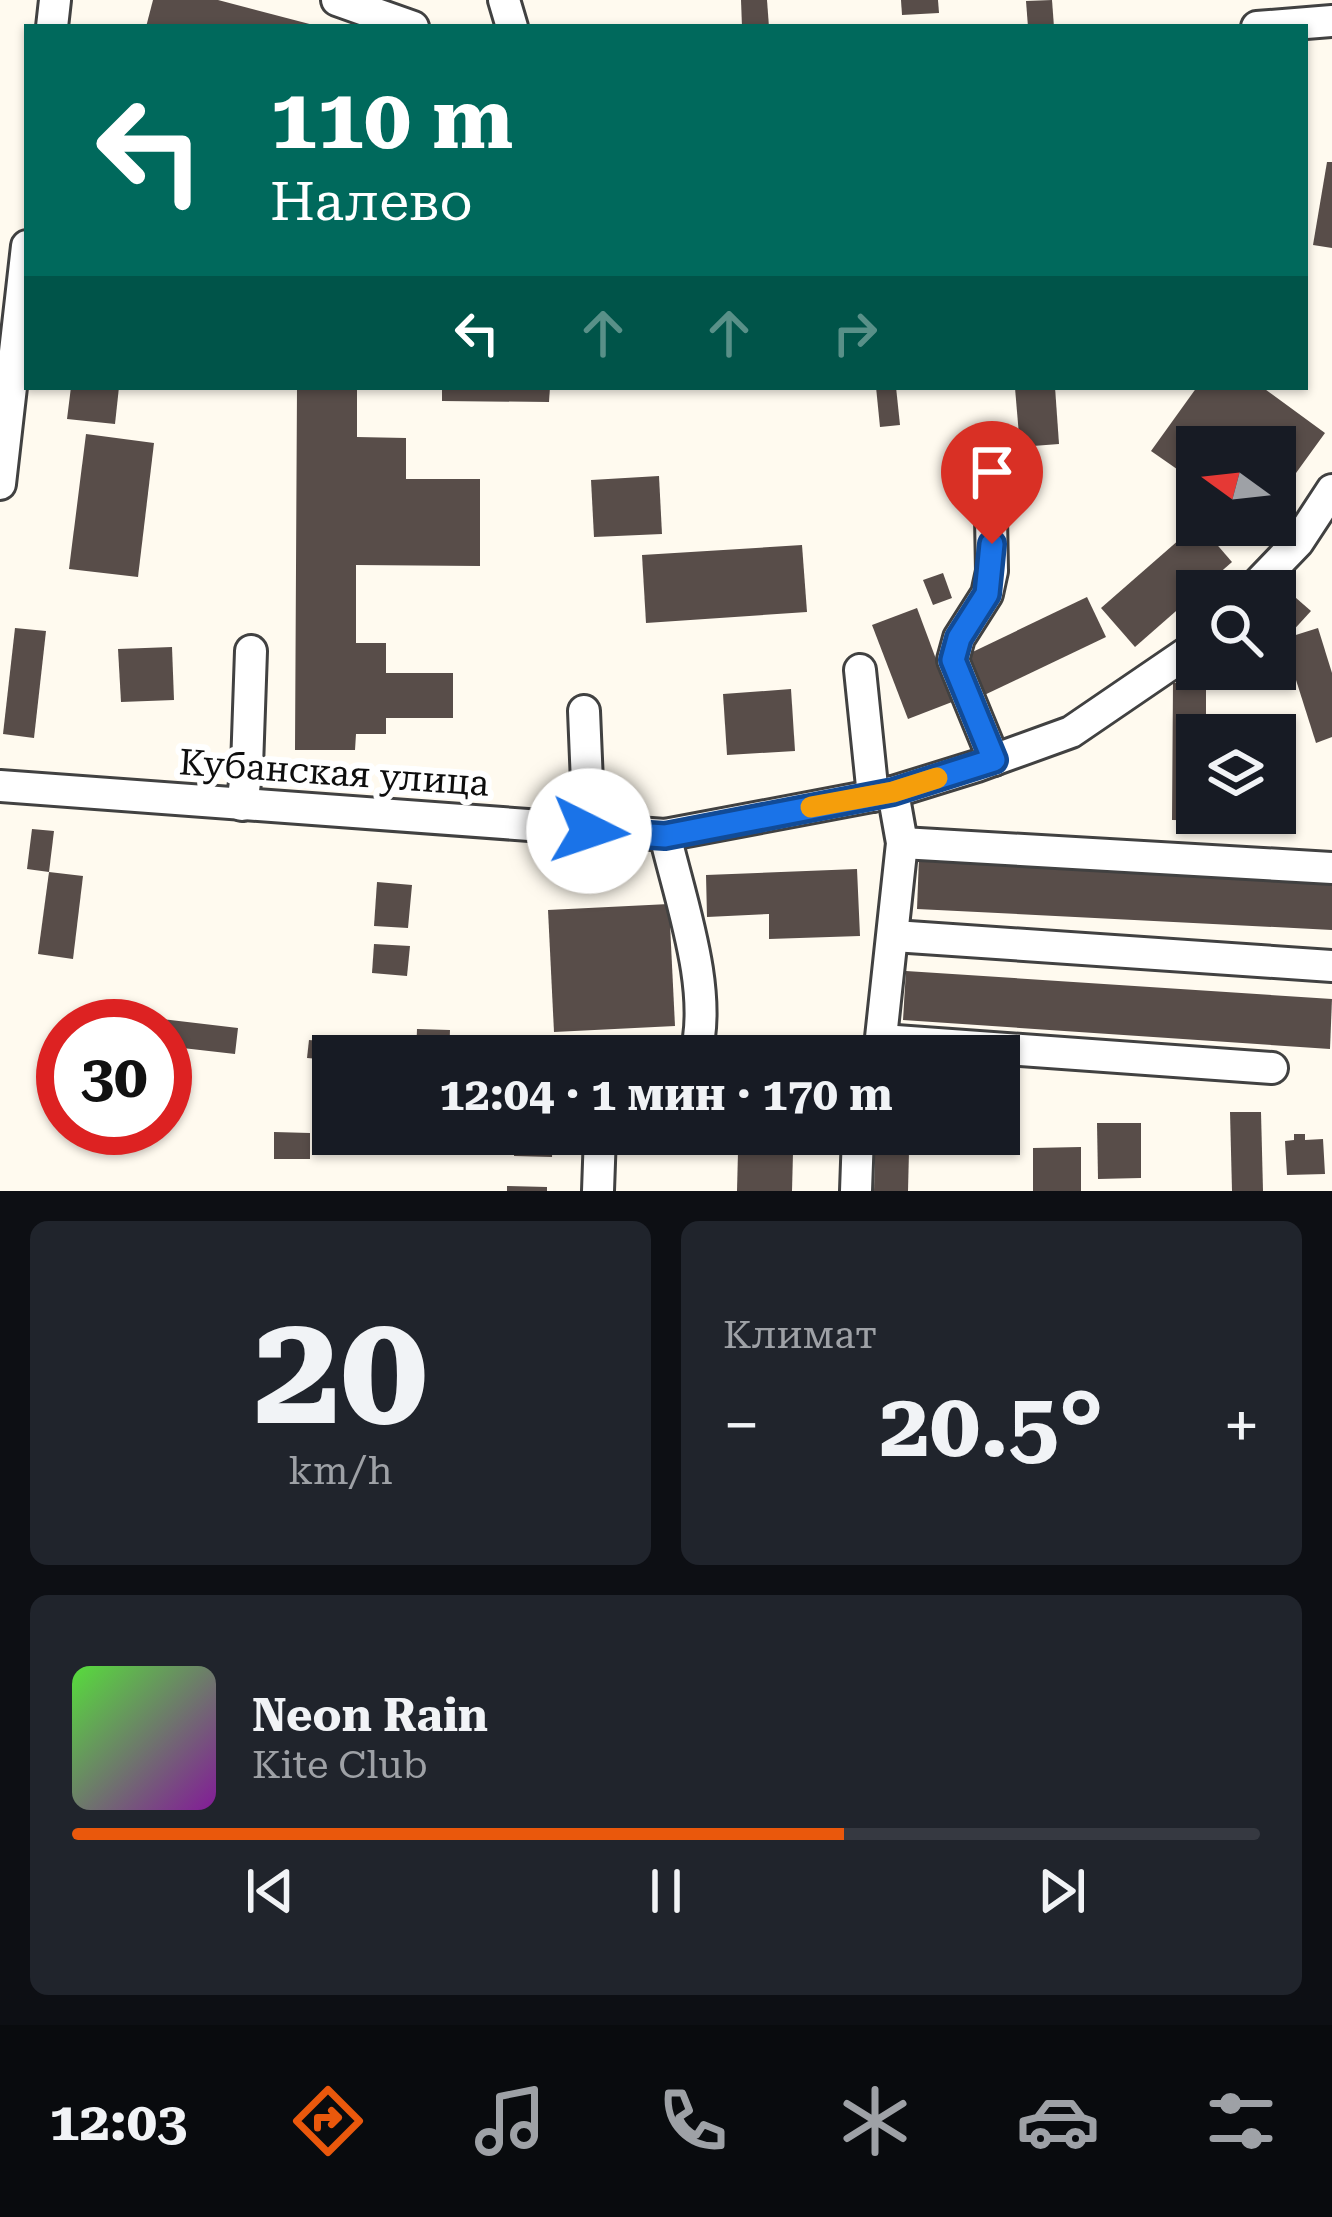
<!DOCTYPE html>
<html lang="ru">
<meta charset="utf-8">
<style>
:root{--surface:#171b24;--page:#20242c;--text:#f1f3f6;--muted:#9ea1a6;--line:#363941;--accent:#ea580c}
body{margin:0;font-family:"Roboto Serif",serif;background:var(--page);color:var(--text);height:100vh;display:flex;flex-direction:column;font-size:45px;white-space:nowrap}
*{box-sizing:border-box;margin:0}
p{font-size:39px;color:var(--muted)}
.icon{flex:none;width:66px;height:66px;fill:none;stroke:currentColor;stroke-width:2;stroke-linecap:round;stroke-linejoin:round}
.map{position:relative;height:1191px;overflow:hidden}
.details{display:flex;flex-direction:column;gap:30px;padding:30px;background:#0d0f14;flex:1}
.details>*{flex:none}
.banner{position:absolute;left:24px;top:24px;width:1284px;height:366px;border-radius:0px;box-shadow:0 3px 9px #0004;background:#00695c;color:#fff;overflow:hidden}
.needle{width:78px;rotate:285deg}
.buttons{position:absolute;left:1176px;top:426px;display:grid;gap:24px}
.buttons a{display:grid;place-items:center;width:120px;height:120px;border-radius:0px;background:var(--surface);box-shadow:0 3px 9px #0004;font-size:60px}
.speed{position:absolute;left:36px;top:999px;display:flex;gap:24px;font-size:60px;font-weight:700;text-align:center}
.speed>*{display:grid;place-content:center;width:156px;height:156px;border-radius:50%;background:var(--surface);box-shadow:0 3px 9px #0004;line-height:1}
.speed .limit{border:18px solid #d22;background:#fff;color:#111}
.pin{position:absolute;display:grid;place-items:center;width:102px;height:102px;color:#fff;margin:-123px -51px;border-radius:50% 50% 50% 0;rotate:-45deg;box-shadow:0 0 12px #0007}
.pin .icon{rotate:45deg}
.me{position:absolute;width:132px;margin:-66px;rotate:94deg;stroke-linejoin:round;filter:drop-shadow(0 0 9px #0008)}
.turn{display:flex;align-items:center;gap:42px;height:252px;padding:0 48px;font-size:54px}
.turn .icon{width:156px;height:156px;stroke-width:2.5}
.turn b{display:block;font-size:84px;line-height:102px}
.lanes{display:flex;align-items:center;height:114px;padding:0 48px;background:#0003;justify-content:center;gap:60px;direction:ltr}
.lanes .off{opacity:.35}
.big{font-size:90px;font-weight:700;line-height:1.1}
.details .widget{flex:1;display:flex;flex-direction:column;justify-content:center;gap:18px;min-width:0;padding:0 42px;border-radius:18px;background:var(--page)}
.details .dial{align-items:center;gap:0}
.dial b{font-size:156px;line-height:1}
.song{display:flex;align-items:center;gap:36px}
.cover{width:144px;height:144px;border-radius:18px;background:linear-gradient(135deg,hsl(110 70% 55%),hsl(290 70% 35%))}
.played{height:12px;border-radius:6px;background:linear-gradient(90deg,var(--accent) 65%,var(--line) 65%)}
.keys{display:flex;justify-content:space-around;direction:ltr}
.heat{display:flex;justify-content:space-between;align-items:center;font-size:66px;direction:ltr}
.details .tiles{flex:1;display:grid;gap:30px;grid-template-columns:1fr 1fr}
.widget:last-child{grid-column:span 2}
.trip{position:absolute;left:312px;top:1035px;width:708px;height:120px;border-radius:0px;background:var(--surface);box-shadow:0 3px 9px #0004;font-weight:700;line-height:120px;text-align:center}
.tabs{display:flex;height:192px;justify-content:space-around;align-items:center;background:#090b0e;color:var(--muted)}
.tabs .icon{width:84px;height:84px}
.tabs .on{color:var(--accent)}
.tabs b{font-size:54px;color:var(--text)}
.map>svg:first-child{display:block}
.building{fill:#584d49}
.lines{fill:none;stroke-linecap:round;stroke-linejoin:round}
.minor-casing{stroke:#414141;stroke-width:36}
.minor{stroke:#fff;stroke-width:30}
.route-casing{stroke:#114b97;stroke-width:30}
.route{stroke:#1a73e8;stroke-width:21}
.slow{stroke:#f59e0b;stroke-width:21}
.labels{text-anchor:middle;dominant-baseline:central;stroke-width:12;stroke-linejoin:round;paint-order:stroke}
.street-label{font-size:36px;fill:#0e0e0e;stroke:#fff}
</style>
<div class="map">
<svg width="1332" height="1191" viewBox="0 0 1332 1191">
<rect width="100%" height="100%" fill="#fffaef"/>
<g class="building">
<path d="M153 0H218L321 27H146Z"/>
<path d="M741 0H767L769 27H742Z"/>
<path d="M901 0H938L939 13 902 15Z"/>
<path d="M1052 0 1054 27H1028L1026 1Z"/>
<path d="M1327 162H1332V248L1313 245Z"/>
<path d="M71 387H119L115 424 67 419Z"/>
<path d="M297 387H357V437L406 438V479H480V566L356 565V643H386V673H453V718H386V734H356L355 750H295Z"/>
<path d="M442 387H550L549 402 442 401Z"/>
<path d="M876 387H896L900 425 880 427Z"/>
<path d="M1055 387 1059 444 1020 447 1015 388Z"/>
<path d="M1197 387H1262L1325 433 1275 502V447H1197V483L1151 451Z"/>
<path d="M86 434 154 443 138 577 69 569Z"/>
<path d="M659 476 662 534 594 537 591 480Z"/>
<path d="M1196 525H1200L1232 562 1135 647 1101 608Z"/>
<path d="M802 545 807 612 646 623 642 555Z"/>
<path d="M943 573 952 598 933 605 923 580Z"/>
<path d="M1288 591 1311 611 1289 635 1275 623V606Z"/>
<path d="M1087 597 1106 637 978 698 960 658Z"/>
<path d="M917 608 952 702 908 719 872 625Z"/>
<path d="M15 628 46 631 34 738 3 734Z"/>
<path d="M1318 628 1332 673V737L1316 743 1283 639Z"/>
<path d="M172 647 174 700 121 702 118 649Z"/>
<path d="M1173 683H1206V735H1197V813H1258V821L1172 820Z"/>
<path d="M791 689 795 751 727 755 723 694Z"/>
<path d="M32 829 54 831 49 872 27 869Z"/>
<path d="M919 858 1332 879V930L917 909Z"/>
<path d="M857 869 860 936 769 939V914L707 917 706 875Z"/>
<path d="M49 872 83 876 73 959 38 954Z"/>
<path d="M377 882 412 885 408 928 374 926Z"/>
<path d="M669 904 675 1026 554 1032 548 910Z"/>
<path d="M374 944 410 946 407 976 372 973Z"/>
<path d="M906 971 1332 999 1330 1049 903 1020Z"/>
<path d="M145 1017 238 1028 235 1054 165 1046V1026H144Z"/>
<path d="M417 1029 450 1030 449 1056H416Z"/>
<path d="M309 1040 333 1042 331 1060 307 1058Z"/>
<path d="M1230 1112H1261L1263 1191H1232Z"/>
<path d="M1097 1123H1141V1178L1098 1179Z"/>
<path d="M274 1132 310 1133V1159H274Z"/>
<path d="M515 1134H553L552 1157 514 1156Z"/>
<path d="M1294 1134H1305V1140L1323 1139 1325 1174 1287 1175 1285 1141 1294 1140Z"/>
<path d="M1081 1147V1191H1033V1148Z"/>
<path d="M875 1150 909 1151 908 1191H874Z"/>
<path d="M738 1152 793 1153 792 1191H737Z"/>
<path d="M507 1186 547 1187V1191H507Z"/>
</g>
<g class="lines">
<g class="minor-casing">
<g id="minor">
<path d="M337 0 413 27"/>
<path d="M504 0 512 27"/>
<path d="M52 27 55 0"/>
<path d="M1257 27 1332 21"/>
<path d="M0 484 27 246"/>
<path d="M991 517 992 571 987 594 959 638 953 660 994 760"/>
<path d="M1251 591 1298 542 1332 490"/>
<path d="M860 670 873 796"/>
<path d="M584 711 589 831"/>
<path d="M0 786 665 835 893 792 977 766 1071 732 1197 646"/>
<path d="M242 805 247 767 251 651"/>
<path d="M665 835C680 899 714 993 695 1056"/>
<path d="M902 843 1332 868"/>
<path d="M894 936 1332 966"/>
<path d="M882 1040 1272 1068"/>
<path d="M879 1056 902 843 893 792"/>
<path d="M598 1191 600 1134"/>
<path d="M856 1191 858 1134"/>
</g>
</g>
<use href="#minor" class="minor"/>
</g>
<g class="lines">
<g class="route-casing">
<path id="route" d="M589 831 665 836 893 792 994 760 953 660 959 638 987 594 992 544"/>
</g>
<use href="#route" class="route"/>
<path class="slow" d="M811 807 893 792 937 778"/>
</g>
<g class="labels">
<g class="street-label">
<text transform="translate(334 773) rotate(4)">Кубанская улица</text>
</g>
</g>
</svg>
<div class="buttons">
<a><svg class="needle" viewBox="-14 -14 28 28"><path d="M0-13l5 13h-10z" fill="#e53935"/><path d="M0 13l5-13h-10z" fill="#9ea1a6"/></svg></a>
<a><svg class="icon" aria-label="search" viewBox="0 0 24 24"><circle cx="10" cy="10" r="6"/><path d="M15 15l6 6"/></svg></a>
<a><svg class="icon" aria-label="layers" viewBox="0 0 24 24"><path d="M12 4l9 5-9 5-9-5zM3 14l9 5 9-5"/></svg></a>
</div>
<div class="speed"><div class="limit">30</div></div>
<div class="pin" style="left:992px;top:544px;background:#d93025"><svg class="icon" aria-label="arrive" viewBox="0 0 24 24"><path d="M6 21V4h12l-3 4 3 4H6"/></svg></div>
<svg class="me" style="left:589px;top:831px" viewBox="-20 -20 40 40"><circle r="19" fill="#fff"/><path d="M0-13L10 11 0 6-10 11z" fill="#1a73e8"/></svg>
<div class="trip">12:04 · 1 мин · 170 m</div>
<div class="banner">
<div class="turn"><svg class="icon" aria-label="left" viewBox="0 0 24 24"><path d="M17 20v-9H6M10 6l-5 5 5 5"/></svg><div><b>110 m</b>Налево</div></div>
<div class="lanes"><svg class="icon" aria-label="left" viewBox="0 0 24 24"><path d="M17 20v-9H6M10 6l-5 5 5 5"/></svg><svg class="icon off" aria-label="ahead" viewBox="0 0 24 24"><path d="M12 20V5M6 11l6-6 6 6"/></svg><svg class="icon off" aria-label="ahead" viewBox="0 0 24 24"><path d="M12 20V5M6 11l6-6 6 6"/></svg><svg class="icon off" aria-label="right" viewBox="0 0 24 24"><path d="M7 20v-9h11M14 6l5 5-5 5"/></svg></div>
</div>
</div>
<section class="details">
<div class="tiles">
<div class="widget dial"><b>20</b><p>km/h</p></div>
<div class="widget"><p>Климат</p>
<div class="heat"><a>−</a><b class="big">20.5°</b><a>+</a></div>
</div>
<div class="widget">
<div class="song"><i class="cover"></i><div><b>Neon Rain</b><p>Kite Club</p></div></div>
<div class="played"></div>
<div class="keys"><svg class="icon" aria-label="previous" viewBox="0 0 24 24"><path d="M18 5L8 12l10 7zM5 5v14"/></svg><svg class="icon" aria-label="pause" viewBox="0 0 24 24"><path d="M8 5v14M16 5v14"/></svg><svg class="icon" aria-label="next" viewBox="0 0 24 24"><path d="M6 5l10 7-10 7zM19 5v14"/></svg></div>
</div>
</div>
</section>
<nav class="tabs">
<b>12:03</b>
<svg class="icon on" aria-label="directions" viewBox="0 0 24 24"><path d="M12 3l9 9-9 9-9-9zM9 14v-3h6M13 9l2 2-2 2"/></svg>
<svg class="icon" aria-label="music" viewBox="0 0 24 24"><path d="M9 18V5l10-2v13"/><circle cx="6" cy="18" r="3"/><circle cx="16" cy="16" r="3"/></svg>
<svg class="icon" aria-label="phone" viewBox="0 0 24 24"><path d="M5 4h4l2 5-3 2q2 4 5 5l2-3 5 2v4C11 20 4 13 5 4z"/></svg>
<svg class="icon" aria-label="climate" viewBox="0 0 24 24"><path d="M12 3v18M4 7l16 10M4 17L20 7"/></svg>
<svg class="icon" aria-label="car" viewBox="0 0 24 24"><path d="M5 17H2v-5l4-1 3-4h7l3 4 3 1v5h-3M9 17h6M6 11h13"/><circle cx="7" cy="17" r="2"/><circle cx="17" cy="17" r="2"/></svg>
<svg class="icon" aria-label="filters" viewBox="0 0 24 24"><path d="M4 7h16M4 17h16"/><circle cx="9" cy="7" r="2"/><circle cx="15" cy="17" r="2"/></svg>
</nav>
